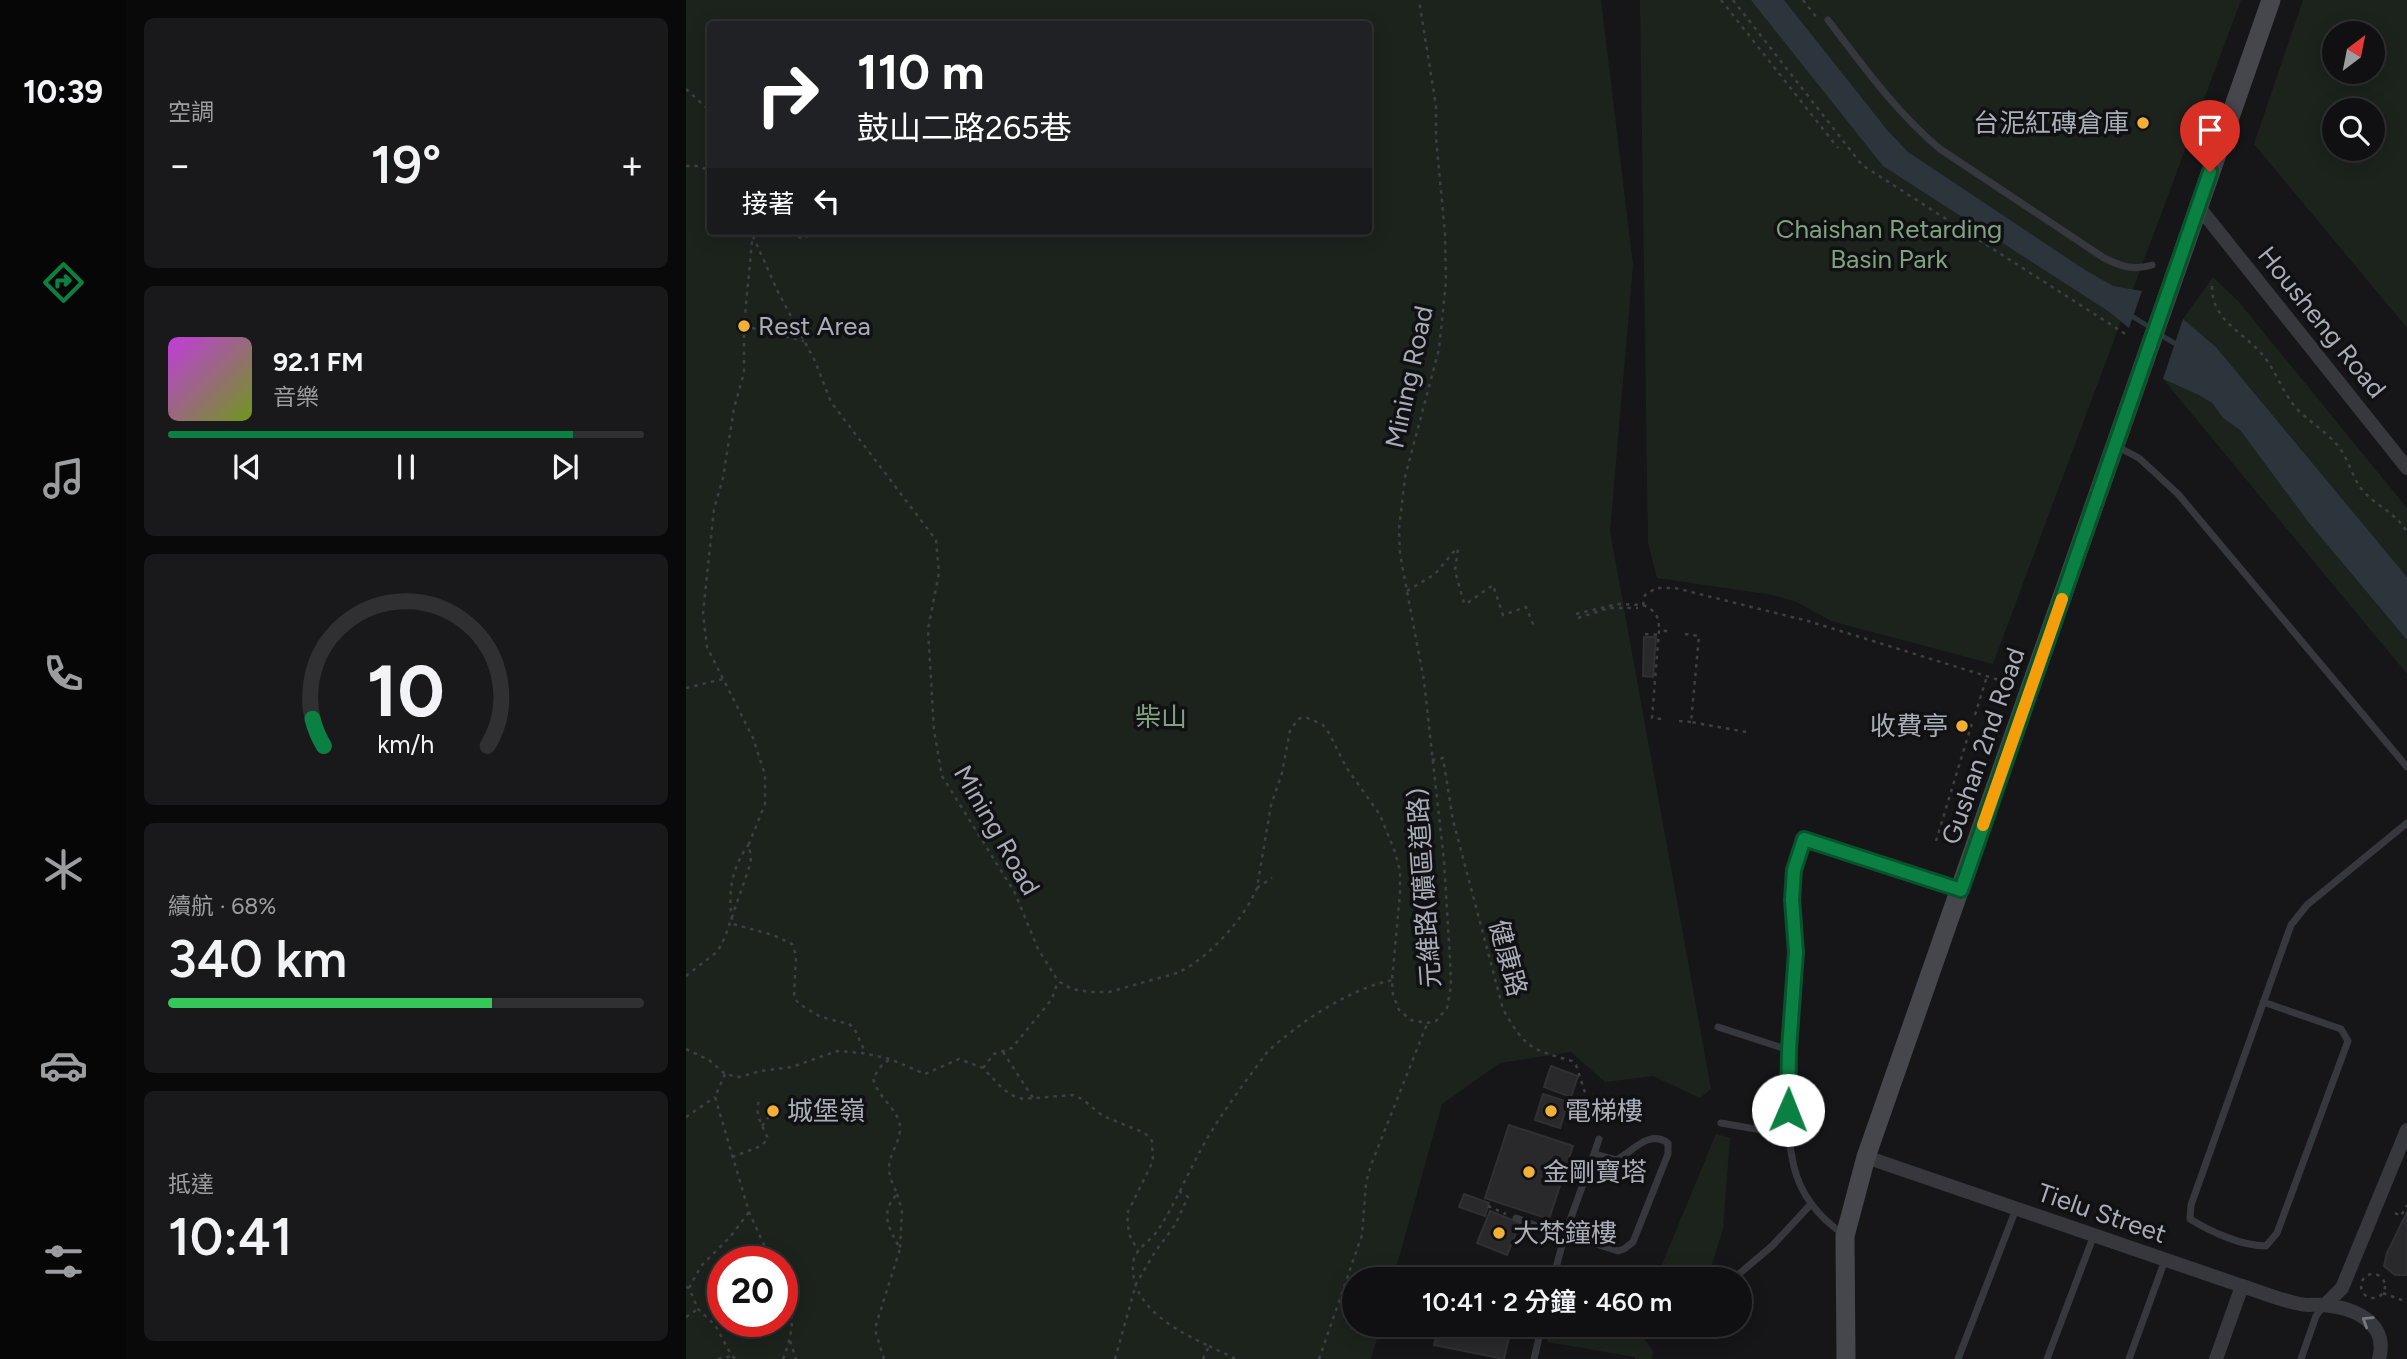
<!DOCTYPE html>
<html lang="zh-TW">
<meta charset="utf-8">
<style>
:root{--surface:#101012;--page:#19191b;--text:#f1f3f6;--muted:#9c9d9f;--line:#303032;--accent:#0b8043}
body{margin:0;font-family:Figtree,"Noto Sans TC",sans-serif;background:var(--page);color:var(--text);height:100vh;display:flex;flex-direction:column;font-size:26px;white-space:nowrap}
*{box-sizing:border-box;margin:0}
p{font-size:23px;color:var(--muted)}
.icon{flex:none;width:38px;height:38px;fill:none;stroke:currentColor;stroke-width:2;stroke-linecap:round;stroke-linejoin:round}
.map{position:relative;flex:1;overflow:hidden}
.panel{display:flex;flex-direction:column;gap:18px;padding:18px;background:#09090a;width:560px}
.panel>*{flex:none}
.hud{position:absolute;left:21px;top:21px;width:665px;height:214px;border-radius:7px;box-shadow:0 4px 18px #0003,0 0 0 2px var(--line);background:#202124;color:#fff;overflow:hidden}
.needle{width:46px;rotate:32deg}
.tools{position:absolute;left:1636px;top:21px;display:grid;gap:14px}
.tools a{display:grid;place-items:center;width:63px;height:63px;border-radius:50%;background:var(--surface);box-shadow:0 4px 18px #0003,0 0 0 2px var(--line);font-size:35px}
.speed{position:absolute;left:21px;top:1246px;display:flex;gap:14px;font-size:35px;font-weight:700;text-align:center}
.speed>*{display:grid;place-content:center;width:91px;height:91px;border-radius:50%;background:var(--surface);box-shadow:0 4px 18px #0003,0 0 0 2px var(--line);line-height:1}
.speed .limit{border:10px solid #d22;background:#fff;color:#111}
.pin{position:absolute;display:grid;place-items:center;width:60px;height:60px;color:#fff;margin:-72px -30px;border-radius:50% 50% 50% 0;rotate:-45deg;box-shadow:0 0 7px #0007}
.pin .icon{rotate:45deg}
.me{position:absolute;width:77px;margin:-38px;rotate:1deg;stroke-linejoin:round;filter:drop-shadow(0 0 5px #0008)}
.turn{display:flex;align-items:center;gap:24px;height:147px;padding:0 35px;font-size:32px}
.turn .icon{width:91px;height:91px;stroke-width:2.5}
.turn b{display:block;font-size:49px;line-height:60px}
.then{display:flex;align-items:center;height:66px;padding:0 35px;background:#0003;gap:14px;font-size:26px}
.big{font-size:52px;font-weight:600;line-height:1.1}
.panel .widget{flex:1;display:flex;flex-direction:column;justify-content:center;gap:10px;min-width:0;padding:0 24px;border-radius:10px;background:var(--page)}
.panel .dial{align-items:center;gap:0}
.dial svg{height:182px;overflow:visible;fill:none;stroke:var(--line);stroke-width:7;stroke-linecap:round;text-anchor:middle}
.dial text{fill:var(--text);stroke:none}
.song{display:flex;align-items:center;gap:21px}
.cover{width:84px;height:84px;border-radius:10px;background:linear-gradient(135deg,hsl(290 70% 55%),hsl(80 70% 35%))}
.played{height:7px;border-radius:4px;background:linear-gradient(90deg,var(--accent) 85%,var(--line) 85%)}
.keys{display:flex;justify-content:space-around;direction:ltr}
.heat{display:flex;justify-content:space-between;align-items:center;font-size:38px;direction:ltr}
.charge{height:10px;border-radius:5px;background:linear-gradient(90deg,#34c759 68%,var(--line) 0)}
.trip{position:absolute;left:656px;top:1267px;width:410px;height:70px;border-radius:35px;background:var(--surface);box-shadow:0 4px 18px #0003,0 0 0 2px var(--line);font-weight:600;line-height:70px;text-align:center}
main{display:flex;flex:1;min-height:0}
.menu{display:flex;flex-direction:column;width:126px;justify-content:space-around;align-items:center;background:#060607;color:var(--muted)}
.menu .icon{width:49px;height:49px}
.menu .active{color:var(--accent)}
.menu b{font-size:32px;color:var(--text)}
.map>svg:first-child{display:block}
.green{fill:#1c231d;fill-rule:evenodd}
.water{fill:#2c353c}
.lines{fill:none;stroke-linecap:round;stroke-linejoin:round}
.stream{stroke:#2c353c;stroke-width:5}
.building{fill:#29292c;stroke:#303034;stroke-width:2}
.path{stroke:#3d3f44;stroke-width:2.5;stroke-dasharray:3.5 5;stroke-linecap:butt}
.lane{stroke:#37383d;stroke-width:7}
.street{stroke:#37383d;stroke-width:14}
.secondary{stroke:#45474d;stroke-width:19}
.oneway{stroke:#757881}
.route-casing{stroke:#07532c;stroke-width:18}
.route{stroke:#0b8043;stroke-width:12}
.slow{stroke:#f59e0b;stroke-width:12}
.poi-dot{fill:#f2b134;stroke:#111113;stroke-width:2.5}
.labels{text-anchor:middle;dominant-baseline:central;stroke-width:7;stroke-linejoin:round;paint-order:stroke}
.poi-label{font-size:26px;fill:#a8adb8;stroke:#111113;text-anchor:start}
.park-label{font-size:26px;fill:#7fa381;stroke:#111113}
.street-label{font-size:26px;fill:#a8adb8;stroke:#111113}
</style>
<main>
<nav class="menu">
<b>10:39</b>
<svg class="icon active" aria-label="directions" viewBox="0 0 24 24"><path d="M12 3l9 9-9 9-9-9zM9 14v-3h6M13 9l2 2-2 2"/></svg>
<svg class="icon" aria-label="music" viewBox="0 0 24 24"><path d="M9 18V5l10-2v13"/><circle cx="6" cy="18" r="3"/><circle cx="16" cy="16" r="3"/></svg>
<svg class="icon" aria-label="phone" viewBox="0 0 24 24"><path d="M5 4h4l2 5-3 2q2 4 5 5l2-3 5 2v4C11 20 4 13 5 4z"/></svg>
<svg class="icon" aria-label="climate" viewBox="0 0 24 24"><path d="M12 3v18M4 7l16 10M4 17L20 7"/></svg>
<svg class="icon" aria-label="car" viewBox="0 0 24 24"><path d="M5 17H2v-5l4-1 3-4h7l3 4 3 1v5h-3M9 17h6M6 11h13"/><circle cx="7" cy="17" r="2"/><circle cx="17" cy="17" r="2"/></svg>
<svg class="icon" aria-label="filters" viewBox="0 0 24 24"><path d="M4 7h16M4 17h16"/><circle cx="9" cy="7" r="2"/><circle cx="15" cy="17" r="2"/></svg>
</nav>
<section class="panel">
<div class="widget"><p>空調</p>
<div class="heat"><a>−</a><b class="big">19°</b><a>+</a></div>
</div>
<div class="widget">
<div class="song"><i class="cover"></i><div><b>92.1 FM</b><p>音樂</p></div></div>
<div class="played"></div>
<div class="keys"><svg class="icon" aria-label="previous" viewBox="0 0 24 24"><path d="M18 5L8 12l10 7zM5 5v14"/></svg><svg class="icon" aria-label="pause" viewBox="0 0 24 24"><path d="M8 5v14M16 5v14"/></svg><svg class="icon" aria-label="next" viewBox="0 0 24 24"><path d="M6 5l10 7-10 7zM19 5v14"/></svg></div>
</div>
<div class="widget dial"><svg viewBox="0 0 100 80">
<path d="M14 69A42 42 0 1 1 86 69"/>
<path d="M14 69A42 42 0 0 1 9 57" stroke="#0b8043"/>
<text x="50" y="56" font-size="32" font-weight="700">10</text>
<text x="50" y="72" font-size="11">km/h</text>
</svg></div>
<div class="widget"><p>續航 · 68%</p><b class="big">340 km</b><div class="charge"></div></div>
<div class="widget"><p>抵達</p><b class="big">10:41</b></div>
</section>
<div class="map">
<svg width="1721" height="1359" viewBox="0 0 1721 1359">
<rect width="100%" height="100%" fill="#161618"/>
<g class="green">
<path d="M0 0H915L947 265 924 531 1025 1089 1014 1098 967 1076 919 1082 885 1052 814 1063 756 1104 707 1279H668V1325H695L685 1359H0ZM682 24V231H24V24ZM37 1262H96V1321H37Z"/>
<path d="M954 0H1555L1307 664 1145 621 1111 602 1087 595 971 578 962 542Z"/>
<path d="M1617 0H1721V328L1568 144ZM1687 33V72H1648V33ZM1648 110H1687V149H1648Z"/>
<path d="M1527 277 1552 301 1721 508V577L1530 347 1497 319Z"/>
<path d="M1477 379 1513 394 1526 403 1537 418 1554 430 1623 523 1721 640V674Z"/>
<path d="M1030 1134 1044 1138 1037 1229 1025 1268 1024 1279H970Z"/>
<path d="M866 1325H967L954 1333 967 1351 966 1359H949V1357L861 1342Z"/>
</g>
<g class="water">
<path d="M1065 0H1098L1202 131 1222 152 1399 270 1427 286 1456 291 1443 328 1422 311 1197 166Z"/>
<path d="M1497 319 1530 347 1721 577V640L1623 523 1554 430 1537 418 1526 403 1513 395 1477 379Z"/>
</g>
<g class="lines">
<g class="stream">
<path d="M1441 313 1465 328"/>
<path d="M1473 334 1495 347"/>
</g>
</g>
<g class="building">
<path d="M958 637H970L967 677 957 676Z"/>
<path d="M865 1066 892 1076 885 1097 858 1087Z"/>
<path d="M857 1094 882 1102 874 1128 849 1120Z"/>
<path d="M823 1125 887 1146 863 1219 799 1198Z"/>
<path d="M778 1194 803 1203 799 1216 773 1207Z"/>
<path d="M804 1211 834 1223 821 1255 791 1243Z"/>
<path d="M1721 1212V1275H1709L1698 1266 1701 1253Z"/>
<path d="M753 1325H826L818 1359 748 1345Z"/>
</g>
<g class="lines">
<g class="path">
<path d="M1035 0 1152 148"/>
<path d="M1047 0 1176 165 1441 335"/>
<path d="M1117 0 1131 18"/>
<path d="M0 89 24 111"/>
<path d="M0 166H12L24 171"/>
<path d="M93 231 101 234 105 231"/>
<path d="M67 236 92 292 129 361 145 402 250 540 253 573 242 629 248 730 256 776 329 893 352 949 372 981 386 989 405 992H423L491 973C521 960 559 918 571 888L585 805 596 773 604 731 612 719 619 717 629 721 637 725 643 733 660 767 694 815 709 852 714 871V893L706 980 707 995 713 1010 725 1020 741 1023 750 1021 761 1008 765 986 764 959 758 861 738 681 714 554 713 529 719 477 753 349 760 282 759 234 750 138V106L733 0"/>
<path d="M112 237 120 238 122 235 120 231"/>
<path d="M1526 286C1526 320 1554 330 1574 352 1590 369 1596 393 1612 410 1626 424 1644 434 1655 450 1664 463 1667 480 1678 492 1692 507 1710 513 1721 532"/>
<path d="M58 326 118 341"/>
<path d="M721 591 749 574 770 549H772L769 571 778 603 780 604 807 585 817 615 840 607 849 629"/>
<path d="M957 605C969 610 973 616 973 629"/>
<path d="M890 614 932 604 957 605 959 595 970 588H989L1122 621 1326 684"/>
<path d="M892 618 923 608H952"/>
<path d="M959 634 973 635"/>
<path d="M999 634 1013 636 1005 722 1060 732"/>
<path d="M0 688 37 679"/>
<path d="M1289 715 1301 676"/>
<path d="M975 719 966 718 973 630 986 632"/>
<path d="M993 721 1005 722"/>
<path d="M746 760 757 758 767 820 817 1009C839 1048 844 1049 886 1061L890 1065 911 1129"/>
<path d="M1250 841 1286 723"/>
<path d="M63 844C45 868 41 895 47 924L87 935 106 944 110 955 108 997 113 1004 135 1017 163 1024 168 1028 179 1052"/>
<path d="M571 888 586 878"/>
<path d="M0 976 32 951 39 937 65 862 63 844 79 804V775L67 738 21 647 17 613 28 509 37 478 48 408 58 373V326L67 231"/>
<path d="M0 1049 23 1060 39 1074 53 1077 75 1071 106 1067 151 1051 176 1053 204 1059 239 1074 273 1059 297 1068 317 1089 328 1096 337 1099 387 1095 396 1099 417 1116 459 1133 466 1141 467 1161 441 1214 443 1234 452 1251"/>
<path d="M317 1052 347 1098"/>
<path d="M297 1068 308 1054 326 1048 366 999 372 981"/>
<path d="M39 1074 29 1097 63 1212 86 1262"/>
<path d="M0 1117 29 1097"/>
<path d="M76 1126 87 1111 93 1116"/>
<path d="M46 1157 75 1146 82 1139C77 1125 68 1116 73 1100"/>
<path d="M211 1194 216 1210 214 1249"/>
<path d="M802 1206 820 1214"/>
<path d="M1709 1213 1715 1216 1721 1205"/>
<circle cx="1687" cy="1286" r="12"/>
<path d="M96 1282C110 1310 108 1331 97 1359"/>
<path d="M0 1287 3 1288 12 1309 29 1325 46 1356 50 1359"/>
<path d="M3 1288 15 1266 44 1237 63 1212"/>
<path d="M1697 1293 1721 1302"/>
<path d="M0 1317 12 1309"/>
<path d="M104 1341 110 1359"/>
<path d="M523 1346 550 1359"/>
<path d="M32 1359 46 1356"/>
<path d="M198 1359 190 1333V1325L214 1249C203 1227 193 1214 211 1194 208 1186 203 1177 203 1168 203 1153 216 1140 214 1125 211 1108 191 1097 187 1078L196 1065 204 1059"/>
<path d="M429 1359 450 1284 469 1252 489 1225 502 1197 493 1191"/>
<path d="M517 1359 523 1346C491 1331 444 1307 447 1264 448 1249 465 1241 472 1230 490 1203 502 1172 518 1144 536 1112 560 1081 582 1051 616 1021 661 990 706 980"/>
<path d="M633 1359 676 1235 680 1183 685 1165 741 1024"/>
</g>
<g class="lane">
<path d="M1142 20C1177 66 1210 112 1254 149L1418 258C1434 266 1448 271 1466 265"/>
<path d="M1430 446 1453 458 1492 494 1721 767"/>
<path d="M1577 1002 1655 1029 1662 1041 1591 1233 1580 1246C1556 1246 1525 1232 1504 1219L1505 1205 1605 925 1621 905 1721 823"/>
<path d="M1032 1027 1103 1050"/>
<path d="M1035 1123 1104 1135"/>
<path d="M908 1154 913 1139"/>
<path d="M830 1218 879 1237"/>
<path d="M1157 1234C1134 1218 1115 1195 1108 1167 1092 1100 1107 1023 1110 955 1110 937 1107 919 1106 901 1106 879 1111 860 1118 839L1271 889"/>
<path d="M867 1279 879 1234 908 1154 930 1160C947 1152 962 1129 982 1143V1154L947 1242 938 1249 932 1251 879 1234"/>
<path d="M1047 1279 1086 1246 1125 1204"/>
<path d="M985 1331 993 1325"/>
<path d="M848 1359 856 1325"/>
<path d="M1272 1359 1330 1209"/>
<path d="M1361 1359 1408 1235"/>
<path d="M1443 1359 1479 1260"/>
<path d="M1615 1359 1630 1316 1638 1305"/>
</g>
<g class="street">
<path d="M1512 206 1721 468"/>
<path d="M1180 1157 1556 1286C1575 1292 1594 1300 1614 1304 1621 1306 1628 1304 1636 1305 1667 1307 1703 1322 1693 1359"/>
<path d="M1639 1305 1656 1288 1721 1130"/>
<path d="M1530 1359 1556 1286"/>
</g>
<path class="secondary" d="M1160 1359 1159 1236 1180 1157 1585 0"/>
</g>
<defs><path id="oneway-chevron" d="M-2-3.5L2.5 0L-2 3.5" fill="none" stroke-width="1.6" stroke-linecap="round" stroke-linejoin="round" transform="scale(1.75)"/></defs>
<use class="oneway" href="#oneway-chevron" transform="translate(1681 1321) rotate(-148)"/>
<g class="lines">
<g class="route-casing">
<path id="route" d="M1102 1110 1103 1049 1110 952 1106 900 1108 870 1118 839 1275 890 1524 172"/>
</g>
<use href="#route" class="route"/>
<path class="slow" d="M1297 825 1376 599"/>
</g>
<g class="poi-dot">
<circle cx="1457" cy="123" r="7"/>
<circle cx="58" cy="326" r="7"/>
<circle cx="1276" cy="726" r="7"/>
<circle cx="87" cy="1111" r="7"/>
<circle cx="865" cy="1111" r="7"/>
<circle cx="843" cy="1172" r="7"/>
<circle cx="813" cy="1233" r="7"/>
</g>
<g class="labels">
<g class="poi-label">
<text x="1443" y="123" text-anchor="end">台泥紅磚倉庫</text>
<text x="72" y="326">Rest Area</text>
<text x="1262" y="726" text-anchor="end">收費亭</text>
<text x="101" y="1111">城堡嶺</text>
<text x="879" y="1111">電梯樓</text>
<text x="857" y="1172">金剛寶塔</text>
<text x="827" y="1233">大梵鐘樓</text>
</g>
<g class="park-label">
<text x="1203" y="229">Chaishan Retarding<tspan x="1203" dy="30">Basin Park</tspan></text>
<text x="475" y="717">柴山</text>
</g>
<g class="street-label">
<text transform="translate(1636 322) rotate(51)">Housheng Road</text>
<text transform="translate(723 377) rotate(-78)">Mining Road</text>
<text transform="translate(1297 746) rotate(-71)">Gushan 2nd Road</text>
<text transform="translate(311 830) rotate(60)">Mining Road</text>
<text transform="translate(738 888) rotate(-94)">元維路(礦區道路)</text>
<text transform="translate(822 958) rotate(75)">健康路</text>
<text transform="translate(1416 1213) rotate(19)">Tielu Street</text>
</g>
</g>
</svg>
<div class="tools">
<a><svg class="needle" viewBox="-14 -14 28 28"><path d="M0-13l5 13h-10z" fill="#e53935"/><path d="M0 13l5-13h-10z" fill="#9c9d9f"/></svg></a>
<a><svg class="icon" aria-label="search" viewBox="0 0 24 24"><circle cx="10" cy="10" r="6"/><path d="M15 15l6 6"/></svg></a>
</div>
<div class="speed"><div class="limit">20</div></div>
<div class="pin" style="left:1524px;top:172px;background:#d93025"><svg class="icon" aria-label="arrive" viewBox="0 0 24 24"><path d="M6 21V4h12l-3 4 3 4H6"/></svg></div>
<svg class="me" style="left:1102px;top:1110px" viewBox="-20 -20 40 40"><circle r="19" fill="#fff"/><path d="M0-13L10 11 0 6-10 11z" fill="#0b8043"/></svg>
<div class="trip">10:41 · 2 分鐘 · 460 m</div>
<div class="hud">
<div class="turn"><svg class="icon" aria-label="right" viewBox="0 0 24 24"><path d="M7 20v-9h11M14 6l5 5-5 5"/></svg><div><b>110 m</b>鼓山二路265巷</div></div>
<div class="then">接著<svg class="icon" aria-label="left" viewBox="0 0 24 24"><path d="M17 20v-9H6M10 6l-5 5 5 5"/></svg></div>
</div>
</div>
</main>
